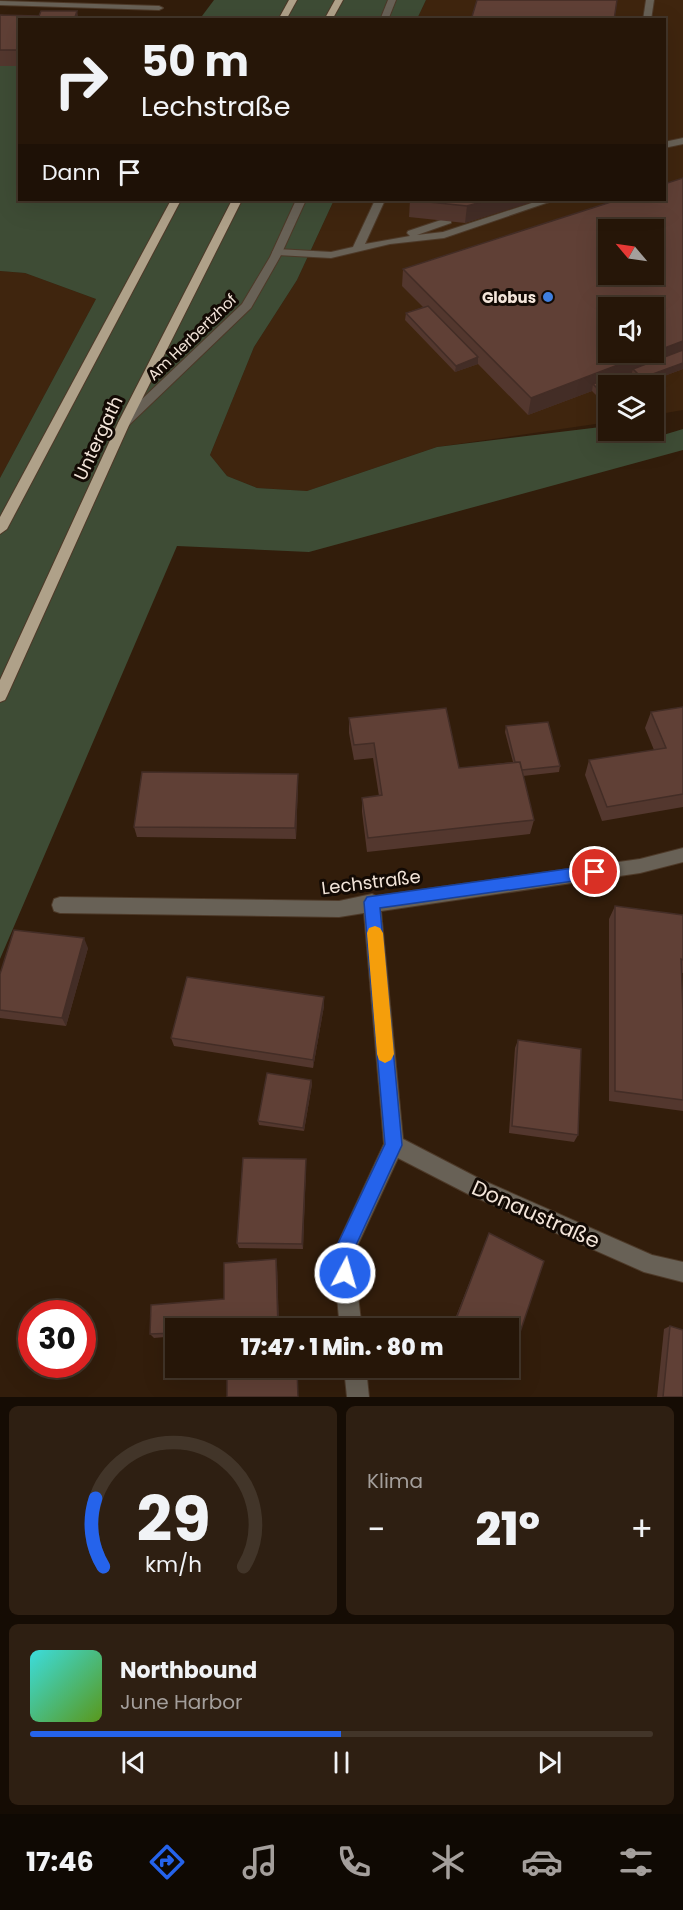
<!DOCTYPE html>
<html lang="de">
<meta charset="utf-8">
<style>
:root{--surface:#261608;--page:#2e1f12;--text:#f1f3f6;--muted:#a49f9c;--line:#423529;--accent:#2563eb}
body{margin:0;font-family:Poppins,sans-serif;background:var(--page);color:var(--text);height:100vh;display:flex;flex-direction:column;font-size:22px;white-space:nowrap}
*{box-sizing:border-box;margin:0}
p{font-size:20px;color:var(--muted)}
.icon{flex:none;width:33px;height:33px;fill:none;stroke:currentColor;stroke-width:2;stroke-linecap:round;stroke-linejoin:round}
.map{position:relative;height:1397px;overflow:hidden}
.side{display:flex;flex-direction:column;gap:9px;padding:9px;background:#150c04;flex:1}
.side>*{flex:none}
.top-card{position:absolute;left:18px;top:18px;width:648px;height:183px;border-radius:0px;box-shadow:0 6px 24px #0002,0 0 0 2px var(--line);background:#261608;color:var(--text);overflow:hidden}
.needle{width:39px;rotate:299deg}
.controls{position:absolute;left:598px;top:219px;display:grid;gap:12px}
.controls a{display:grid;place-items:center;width:66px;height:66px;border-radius:0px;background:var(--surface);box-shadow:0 6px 24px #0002,0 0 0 2px var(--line);font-size:30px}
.speed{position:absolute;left:18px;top:1300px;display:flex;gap:12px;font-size:30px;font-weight:700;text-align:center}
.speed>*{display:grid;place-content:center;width:78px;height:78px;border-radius:50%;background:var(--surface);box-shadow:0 6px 24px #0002,0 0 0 2px var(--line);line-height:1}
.speed .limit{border:9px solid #d22;background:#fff;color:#111}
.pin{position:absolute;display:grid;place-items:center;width:51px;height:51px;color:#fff;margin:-26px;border:3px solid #fff;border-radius:50%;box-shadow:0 2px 6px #0007}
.me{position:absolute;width:66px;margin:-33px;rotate:6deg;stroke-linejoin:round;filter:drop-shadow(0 0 4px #0008)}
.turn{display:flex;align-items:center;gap:21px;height:126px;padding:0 24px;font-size:27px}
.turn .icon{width:78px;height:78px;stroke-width:2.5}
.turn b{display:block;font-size:42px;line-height:51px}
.then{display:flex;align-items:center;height:57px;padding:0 24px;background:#0003;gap:12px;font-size:22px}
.big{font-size:45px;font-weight:800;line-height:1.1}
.side .widget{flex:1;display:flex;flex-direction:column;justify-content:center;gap:9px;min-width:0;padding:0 21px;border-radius:9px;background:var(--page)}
.side .dial{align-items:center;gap:0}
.dial svg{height:156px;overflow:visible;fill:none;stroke:var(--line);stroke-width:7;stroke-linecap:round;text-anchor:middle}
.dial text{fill:var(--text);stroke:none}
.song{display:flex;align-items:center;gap:18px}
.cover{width:72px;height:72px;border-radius:9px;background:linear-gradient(135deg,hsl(180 70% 55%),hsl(90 70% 35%))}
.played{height:6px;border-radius:3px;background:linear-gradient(90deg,var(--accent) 50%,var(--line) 50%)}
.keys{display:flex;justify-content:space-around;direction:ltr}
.heat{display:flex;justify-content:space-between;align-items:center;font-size:33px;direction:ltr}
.side .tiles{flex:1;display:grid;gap:9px;grid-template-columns:1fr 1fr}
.widget:last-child{grid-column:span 2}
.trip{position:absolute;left:165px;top:1318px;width:354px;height:60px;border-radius:0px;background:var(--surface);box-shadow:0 6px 24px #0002,0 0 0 2px var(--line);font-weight:800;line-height:60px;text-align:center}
.tabs{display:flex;height:96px;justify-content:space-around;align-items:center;background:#0f0903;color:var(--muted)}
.tabs .icon{width:42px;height:42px}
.tabs .on{color:var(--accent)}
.tabs b{font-size:27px;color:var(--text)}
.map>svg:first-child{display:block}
.built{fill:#3f250e;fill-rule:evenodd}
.green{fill:#3e4c35}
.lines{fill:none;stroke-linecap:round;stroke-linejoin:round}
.service-casing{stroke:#4d3928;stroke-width:2}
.minor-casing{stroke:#4d3928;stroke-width:2}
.primary-casing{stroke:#4d3928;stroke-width:2}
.service{fill:#686156;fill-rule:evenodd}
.minor{fill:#686156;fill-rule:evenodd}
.primary{fill:#afa189;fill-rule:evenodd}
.wall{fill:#53372e}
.shaded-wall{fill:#432d26}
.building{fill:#604036;stroke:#432d26;stroke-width:1.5;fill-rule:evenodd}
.route{fill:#2563eb;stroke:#184099;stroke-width:1.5}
.slow{fill:#f59e0b}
.shop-dot{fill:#3f7fe0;stroke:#130a04;stroke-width:2}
.labels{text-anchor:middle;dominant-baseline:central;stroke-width:6;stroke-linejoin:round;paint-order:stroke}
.far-poi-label{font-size:15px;font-weight:bold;fill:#f3e5da;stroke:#130a04;text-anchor:end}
.far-street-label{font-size:15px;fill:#f3e5da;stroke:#130a04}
.street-label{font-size:18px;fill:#f3e5da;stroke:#130a04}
.near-street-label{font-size:21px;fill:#f3e5da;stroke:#130a04}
</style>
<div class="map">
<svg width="683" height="1397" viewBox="0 0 683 1397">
<rect width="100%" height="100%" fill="#321d0b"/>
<g class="built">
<path d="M426 0H683V410L654 415V386H609V422L437 447 307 491 257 488 227 476 210 455 254 347 297 280 334 200H664V20L417 19ZM609 230H654V274H609ZM609 308H654V352H609Z"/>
<path d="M0 271 25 273 96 299 0 478Z"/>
</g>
<g class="green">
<path d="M214 0H426L417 19 199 20Z"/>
<path d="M0 19 20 20V200H334L297 280 254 347 210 455 227 476 257 488 307 491 437 447 609 426V430L634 431 650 439 683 429V450L309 552 177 546 0 959V478L96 299 25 273 0 271Z"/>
</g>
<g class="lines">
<g class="service-casing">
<g id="service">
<path d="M646 0H654L651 20H643Z"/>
<path d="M683 138V144L664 148V142Z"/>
<path d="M375 200H385L365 244 410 236 407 233 408 231 447 218 451 219V223L417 235 443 232 541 200H555L444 238 390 244 331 258 277 255 272 252 277 249 331 252 353 247Z"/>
</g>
</g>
<g class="minor-casing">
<g id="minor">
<path d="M388 0H396L388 20H380Z"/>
<path d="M0 1 159 6 163 8 159 10 0 5Z"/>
<path d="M296 200H306L280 257 251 308 128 426H120L118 423 120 420 242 304 270 257Z"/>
<path d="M683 848V862L640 873 381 911 403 1139 482 1180 652 1255 683 1262V1282L644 1272 468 1194 398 1158 353 1255 362 1329H340L333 1254 384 1144 364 913 339 917 60 913 54 911 52 905 54 899 60 897 339 901 372 894 376 896 640 859Z"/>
<path d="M344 1368H366L369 1397H347Z"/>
</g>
</g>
<g class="primary-casing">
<g id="primary">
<path d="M289 0H297L286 20H278Z"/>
<path d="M335 0H343L332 20H324Z"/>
<path d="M171 200H181L7 529 0 534V517Z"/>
<path d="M232 200H242L130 423 7 696 5 700 0 702V680L118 423Z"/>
</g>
</g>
<use href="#service" class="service"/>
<use href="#minor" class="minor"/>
<use href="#primary" class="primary"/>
</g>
<g class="wall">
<path d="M77 11 78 20H20V66H0V15L39 16Z"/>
<path d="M410 200H538L465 223 409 217Z"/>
<path d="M403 269 683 369 640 385 631 376 623 379 603 402 592 391 528 415 478 364 455 372 405 320 406 313 423 307 402 286Z"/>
<path d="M683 707V807L602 821 585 775 589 760 654 750 645 728 651 712Z"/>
<path d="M349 718 459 768 513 762 505 732 506 726 560 766 559 772 523 776 534 820 530 834 367 852 362 812V798L379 796 373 758 354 760 349 733Z"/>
<path d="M298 774V784L296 839 137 837 134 827Z"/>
<path d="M615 906 683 915V973H681L683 1011V1111L609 1101V919Z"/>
<path d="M88 948 66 1026 0 1018V974Z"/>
<path d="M324 997V1006L313 1068 174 1046 171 1038Z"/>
<path d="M518 1040 578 1135 574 1142 509 1133 515 1048Z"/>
<path d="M311 1080 312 1084 304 1131 259 1125 258 1121Z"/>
<path d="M306 1165 303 1249 239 1248 237 1243Z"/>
<path d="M489 1233 544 1261 511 1359 508 1362V1329H451Z"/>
<path d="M276 1259 277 1264 279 1329H176V1336L154 1338 150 1334 224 1299Z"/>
<path d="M670 1326 683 1397H657L664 1329Z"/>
</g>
<g class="shaded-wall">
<path d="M77 11 78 20H74Z"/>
<path d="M488 200H538L465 223 467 206Z"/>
<path d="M683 341V356L633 369 631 376 598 389 593 384 592 391 528 415 531 398Z"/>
<path d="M478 357V364L455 372 456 366Z"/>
<path d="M683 363V369L640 385 642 378Z"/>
<path d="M609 393V399L603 402 604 395Z"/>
<path d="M298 774V784L296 839 295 828Z"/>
<path d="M84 938 88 948 66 1026 62 1018Z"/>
<path d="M324 997V1006L313 1068V1060Z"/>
<path d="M311 1080 312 1084 304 1131 303 1128Z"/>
<path d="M306 1159V1165L303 1249 302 1244Z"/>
<path d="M276 1259 277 1264 279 1329H278Z"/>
</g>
<g class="building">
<path d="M477 0H617L614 20H471Z"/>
<path d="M41 11H77L74 20H20V50H0V15L39 16Z"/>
<path d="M683 178V341L654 352V308H609V352H652L531 398 403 269 617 200H664V184ZM609 230H654V274H609Z"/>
<path d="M410 200H488L467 206Z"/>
<path d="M428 306 478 357 456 366 406 313Z"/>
<path d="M683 350V363L642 378 633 369Z"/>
<path d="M619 375 630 385 609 386V393L604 395 593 384Z"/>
<path d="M683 707V794L607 807 589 760 666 748 651 712Z"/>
<path d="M446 708 459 768 520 762 534 820 368 838 362 798 382 795 374 743 354 745 349 718Z"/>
<path d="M548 722 560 766 522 770 520 762H515L506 726Z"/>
<path d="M142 772 298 774 295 828 134 827Z"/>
<path d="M615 906 683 915V960L681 959 683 1011V1100L615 1091Z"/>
<path d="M14 930 84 938 62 1018 0 1010V974Z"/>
<path d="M187 977 324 997 313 1060 171 1038Z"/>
<path d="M518 1040 581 1049 578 1135 512 1126Z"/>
<path d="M267 1073 311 1080 303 1128 258 1121Z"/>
<path d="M243 1158 306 1159 302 1244 237 1243Z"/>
<path d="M489 1233 544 1261 511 1359 508 1357V1329H456L453 1327Z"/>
<path d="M276 1259 278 1329H176V1333L150 1334 151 1305 224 1299V1263Z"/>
<path d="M670 1326 683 1330V1397H663Z"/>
<path d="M227 1368H297L298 1397H227Z"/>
</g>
<path class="route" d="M595 865 601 867 603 872 601 876 595 878 380 908 402 1145 352 1254 354 1273 351 1279 345 1282 338 1279 333 1254 385 1144 364 902 367 897Z"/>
<path class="slow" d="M375 926 380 928 383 933 394 1054 391 1060 385 1063 379 1060 377 1054 367 933 369 928Z"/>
<circle class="shop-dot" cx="548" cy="297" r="6"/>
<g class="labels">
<g class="far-poi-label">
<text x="536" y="297">Globus</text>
</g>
<g class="far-street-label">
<text transform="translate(192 337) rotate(-44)">Am Herbertzhof</text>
</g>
<g class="street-label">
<text transform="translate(98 438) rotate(-65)">Untergath</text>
<text transform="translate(371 882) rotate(-7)">Lechstraße</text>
</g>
<g class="near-street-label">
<text transform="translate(536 1214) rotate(24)">Donaustraße</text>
</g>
</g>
</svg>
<div class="controls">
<a><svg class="needle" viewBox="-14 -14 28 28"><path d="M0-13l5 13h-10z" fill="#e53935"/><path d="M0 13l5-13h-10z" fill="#a49f9c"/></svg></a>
<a><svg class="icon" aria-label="sound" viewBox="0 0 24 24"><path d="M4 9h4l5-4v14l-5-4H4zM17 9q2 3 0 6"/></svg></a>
<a><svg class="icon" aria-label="layers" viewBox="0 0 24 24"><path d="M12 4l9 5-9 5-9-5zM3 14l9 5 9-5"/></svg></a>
</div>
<div class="speed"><div class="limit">30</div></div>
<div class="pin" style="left:595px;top:872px;background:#d93025"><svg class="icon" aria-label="arrive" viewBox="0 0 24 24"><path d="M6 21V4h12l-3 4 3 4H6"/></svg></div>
<svg class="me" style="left:345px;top:1273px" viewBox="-20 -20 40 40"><circle r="17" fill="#2563eb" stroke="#fff" stroke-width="3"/><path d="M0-11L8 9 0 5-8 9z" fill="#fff"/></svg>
<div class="trip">17:47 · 1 Min. · 80 m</div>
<div class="top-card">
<div class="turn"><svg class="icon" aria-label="right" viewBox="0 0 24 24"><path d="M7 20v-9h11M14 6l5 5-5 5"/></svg><div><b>50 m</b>Lechstraße</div></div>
<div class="then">Dann<svg class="icon" aria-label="arrive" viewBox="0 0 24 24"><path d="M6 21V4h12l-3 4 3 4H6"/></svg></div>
</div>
</div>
<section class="side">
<div class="tiles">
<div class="widget dial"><svg viewBox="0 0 100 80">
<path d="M14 69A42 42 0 1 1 86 69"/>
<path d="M14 69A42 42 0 0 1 10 34" stroke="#2563eb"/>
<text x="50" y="56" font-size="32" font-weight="700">29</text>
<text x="50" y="72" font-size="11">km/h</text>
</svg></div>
<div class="widget"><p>Klima</p>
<div class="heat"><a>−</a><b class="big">21°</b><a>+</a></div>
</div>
<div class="widget">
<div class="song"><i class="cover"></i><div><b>Northbound</b><p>June Harbor</p></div></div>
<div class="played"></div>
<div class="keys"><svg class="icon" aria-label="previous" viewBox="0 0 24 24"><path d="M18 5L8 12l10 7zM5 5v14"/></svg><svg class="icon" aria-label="pause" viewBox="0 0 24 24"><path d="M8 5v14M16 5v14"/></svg><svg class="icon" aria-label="next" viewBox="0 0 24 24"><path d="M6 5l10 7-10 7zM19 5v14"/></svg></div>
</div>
</div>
</section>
<nav class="tabs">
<b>17:46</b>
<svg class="icon on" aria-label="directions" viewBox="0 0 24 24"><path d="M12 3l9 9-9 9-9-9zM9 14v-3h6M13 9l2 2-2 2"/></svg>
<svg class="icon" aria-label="music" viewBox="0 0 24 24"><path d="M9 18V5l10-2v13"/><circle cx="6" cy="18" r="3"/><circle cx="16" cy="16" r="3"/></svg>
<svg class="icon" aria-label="phone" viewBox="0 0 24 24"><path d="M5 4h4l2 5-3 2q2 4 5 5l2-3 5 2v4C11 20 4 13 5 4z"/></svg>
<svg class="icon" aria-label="climate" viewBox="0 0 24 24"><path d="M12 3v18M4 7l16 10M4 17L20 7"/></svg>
<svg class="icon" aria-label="car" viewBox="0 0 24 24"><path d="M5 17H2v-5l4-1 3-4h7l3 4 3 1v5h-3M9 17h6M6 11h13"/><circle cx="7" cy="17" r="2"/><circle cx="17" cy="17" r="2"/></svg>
<svg class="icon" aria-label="filters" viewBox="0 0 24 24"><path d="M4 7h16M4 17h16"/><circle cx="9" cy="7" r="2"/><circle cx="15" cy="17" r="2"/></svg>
</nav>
